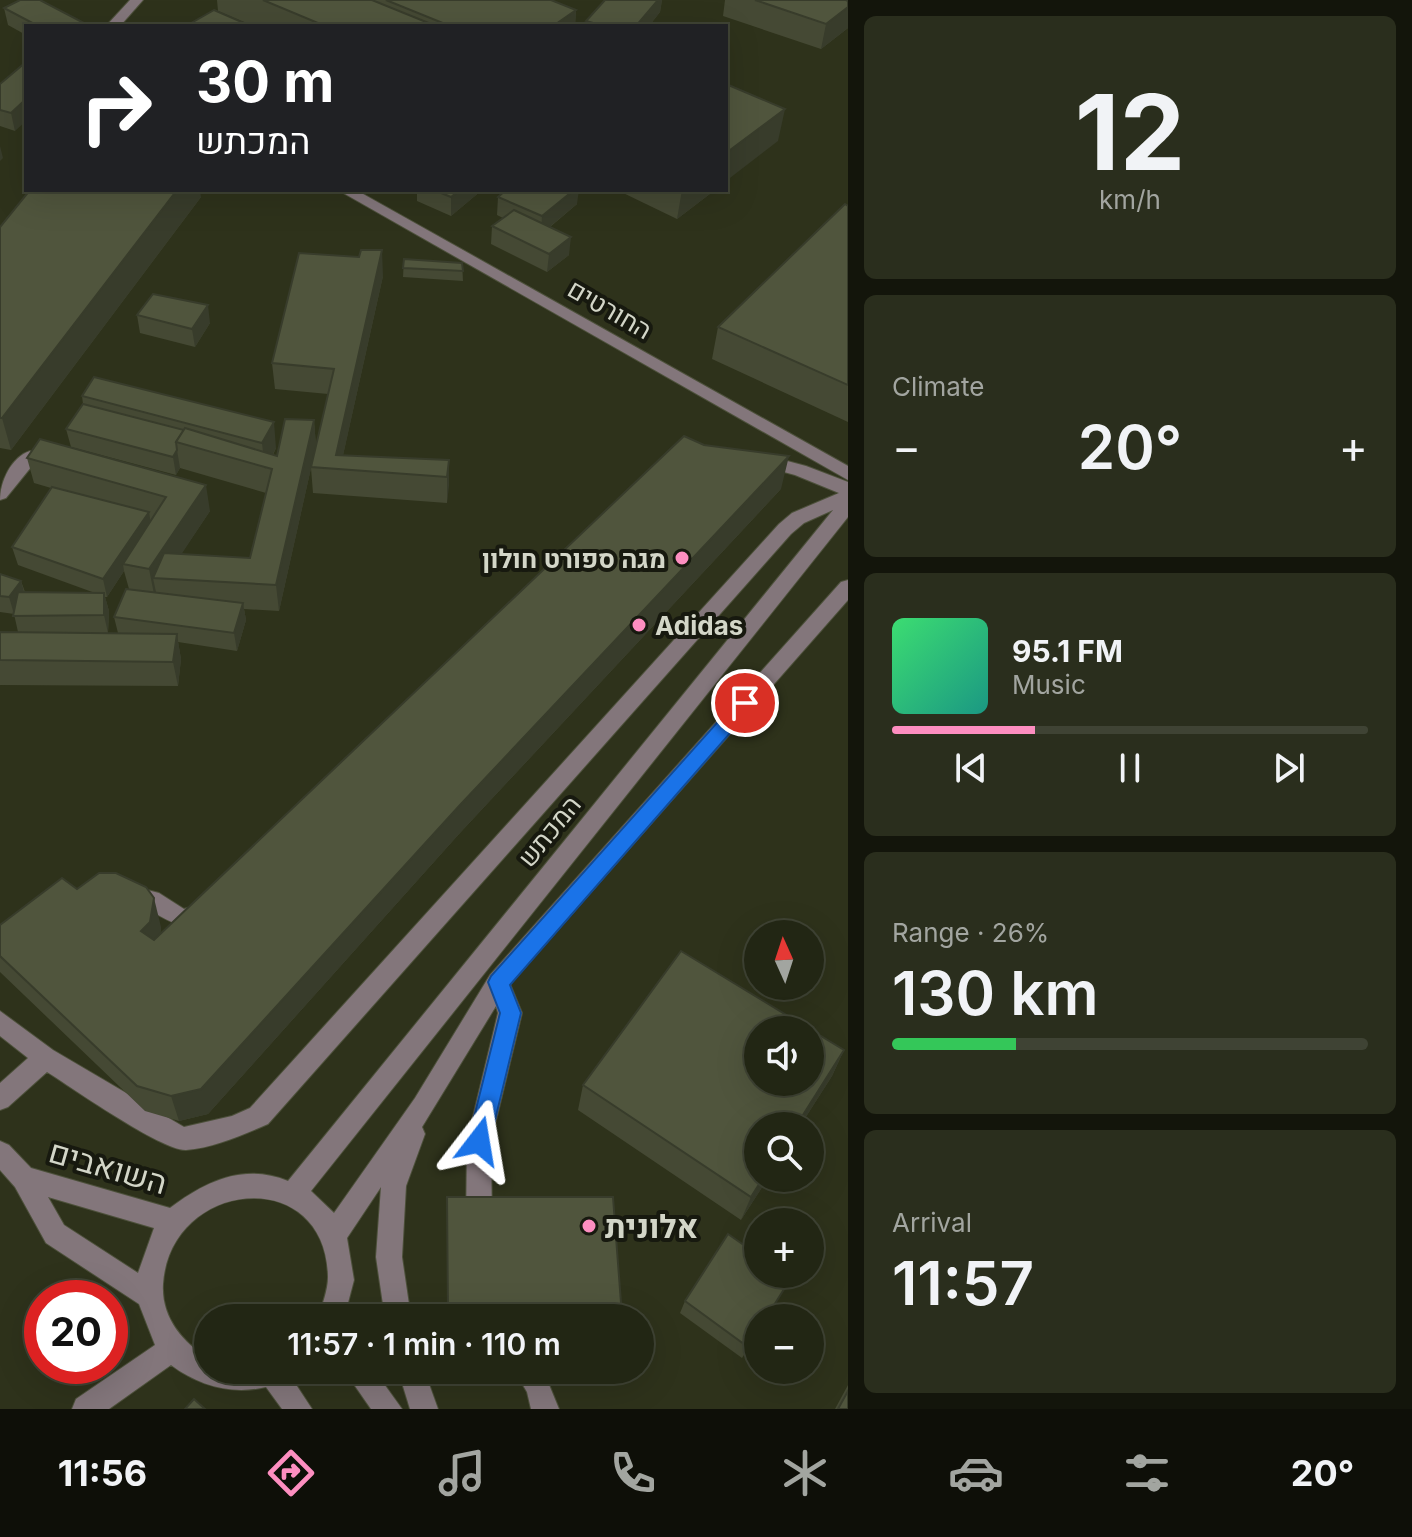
<!DOCTYPE html>
<meta charset="utf-8">
<style>
:root{--surface:#222614;--page:#2a2e1d;--text:#f1f3f6;--muted:#a2a5a0;--line:#3f4334;--accent:#fd8ec0}
body{margin:0;font-family:Inter,Heebo,sans-serif;background:var(--page);color:var(--text);height:100vh;display:flex;flex-direction:column;font-size:30px;white-space:nowrap}
*{box-sizing:border-box;margin:0}
p{font-size:26px;color:var(--muted)}
.icon{flex:none;width:44px;height:44px;fill:none;stroke:currentColor;stroke-width:2;stroke-linecap:round;stroke-linejoin:round}
.map{position:relative;flex:1;overflow:hidden}
.sheet{display:flex;flex-direction:column;gap:16px;padding:16px;background:#13150b;width:564px}
.sheet>*{flex:none}
.banner{position:absolute;left:24px;top:24px;width:704px;height:168px;border-radius:0px;box-shadow:0 8px 32px #0002,0 0 0 2px var(--line);background:#202124;color:#fff;overflow:hidden}
.needle{width:52px;rotate:357deg}
.buttons{position:absolute;left:744px;top:920px;display:grid;gap:16px}
.buttons a{display:grid;place-items:center;width:80px;height:80px;border-radius:50%;background:var(--surface);box-shadow:0 8px 32px #0002,0 0 0 2px var(--line);font-size:40px}
.speed{position:absolute;left:24px;top:1280px;display:flex;gap:16px;font-size:40px;font-weight:700;text-align:center}
.speed>*{display:grid;place-content:center;width:104px;height:104px;border-radius:50%;background:var(--surface);box-shadow:0 8px 32px #0002,0 0 0 2px var(--line);line-height:1}
.speed .limit{border:12px solid #d22;background:#fff;color:#111}
.pin{position:absolute;display:grid;place-items:center;width:68px;height:68px;color:#fff;margin:-34px;border:4px solid #fff;border-radius:50%;box-shadow:0 2px 8px #0007}
.me{position:absolute;width:88px;margin:-44px;rotate:14deg;stroke-linejoin:round;filter:drop-shadow(0 0 6px #0008)}
.turn{display:flex;align-items:center;gap:28px;height:168px;padding:0 40px;font-size:36px}
.turn .icon{width:104px;height:104px;stroke-width:2.5}
.turn b{display:block;font-size:56px;line-height:68px}
.big{font-size:60px;font-weight:600;line-height:1.1}
.sheet .card{flex:1;display:flex;flex-direction:column;justify-content:center;gap:12px;min-width:0;padding:0 28px;border-radius:12px;background:var(--page)}
.sheet .dial{align-items:center;gap:0}
.dial b{font-size:104px;line-height:1}
.song{display:flex;align-items:center;gap:24px}
.cover{width:96px;height:96px;border-radius:12px;background:linear-gradient(135deg,hsl(140 70% 55%),hsl(170 70% 35%))}
.played{height:8px;border-radius:4px;background:linear-gradient(90deg,var(--accent) 30%,var(--line) 30%)}
.keys{display:flex;justify-content:space-around;direction:ltr}
.heat{display:flex;justify-content:space-between;align-items:center;font-size:44px;direction:ltr}
.charge{height:12px;border-radius:6px;background:linear-gradient(90deg,#34c759 26%,var(--line) 0)}
.trip{position:absolute;left:194px;top:1304px;width:460px;height:80px;border-radius:40px;background:var(--surface);box-shadow:0 8px 32px #0002,0 0 0 2px var(--line);font-weight:600;line-height:80px;text-align:center}
.tab-bar{display:flex;height:128px;justify-content:space-around;align-items:center;background:#0e0f08;color:var(--muted)}
.tab-bar .icon{width:56px;height:56px}
.tab-bar .active{color:var(--accent)}
.tab-bar b{font-size:36px;color:var(--text)}
main{display:flex;flex:1;min-height:0}
.map>svg:first-child{display:block}
.lines{fill:none;stroke-linecap:round;stroke-linejoin:round}
.minor-casing{stroke:#4c503a;stroke-width:2}
.minor{fill:#83767b;fill-rule:evenodd}
.wall{fill:#454934;fill-rule:evenodd}
.shaded-wall{fill:#383c2b}
.building{fill:#50553d;stroke:#383c2b;stroke-width:2;fill-rule:evenodd}
.route{fill:#1a73e8;stroke:#114b97;stroke-width:2}
.poi-dot{fill:#fd8ec0;stroke:#17190f;stroke-width:3}
.labels{text-anchor:middle;dominant-baseline:central;stroke-width:8;stroke-linejoin:round;paint-order:stroke}
.street-label{font-size:26px;fill:#d3d6c8;stroke:#17190f}
.poi-label{font-size:26px;font-weight:bold;fill:#d3d6c8;stroke:#17190f;text-anchor:end}
.near-street-label{font-size:32px;fill:#d3d6c8;stroke:#17190f}
.near-poi-label{font-size:32px;font-weight:bold;fill:#d3d6c8;stroke:#17190f;text-anchor:start}
</style>
<main>
<div class="map">
<svg width="848" height="1409" viewBox="0 0 848 1409">
<rect width="100%" height="100%" fill="#2e321b"/>
<g class="lines">
<g class="minor-casing">
<g id="minor">
<path d="M130 0H143L120 26H106Z"/>
<path d="M338 190H356L848 466V480Z"/>
<path d="M30 451 36 453 39 457 36 461 6 498 0 500C0 482 11 457 30 451Z"/>
<path d="M761 454 806 466 848 482V517L311 1191 334 1213 415 1098 490 975 841 582 848 580V600L510 984 522 1013 491 1141 492 1225 488 1234 479 1238 470 1234 466 1225 467 1141 498 1013 496 1006 422 1127 425 1134 406 1186 402 1257 411 1318H385L376 1257 381 1187 347 1238 354 1280 344 1318H318C322 1305 328 1290 328 1277 326 1163 170 1179 163 1284 161 1317 182 1342 208 1358V1370H290L289 1374 312 1409H282L266 1387C232 1395 199 1386 171 1365L109 1409H72L76 1399 155 1345 139 1304 46 1243 15 1187 0 1170V1141L9 1145 31 1168 170 1208C206 1181 244 1163 288 1181L833 510 804 523 791 534 268 1124C243 1135 213 1148 186 1150 162 1151 71 1087 47 1072L8 1107 0 1110V1083L28 1058 0 1036V1011L53 1050 184 1127 232 1116 250 1108 779 524 792 513 839 493 795 475 755 464 752 460 755 456ZM48 1197 154 1228 138 1273 64 1225Z"/>
<path d="M132 886 159 893 184 909 204 903 212 906 215 913C201 943 168 920 149 910 141 906 132 905 124 902L121 895 124 888Z"/>
<path d="M344 1370H374L402 1409H371Z"/>
<path d="M398 1370H424L438 1409H410Z"/>
<path d="M514 1370H543L559 1409H531L527 1392Z"/>
</g>
</g>
<use href="#minor" class="minor"/>
</g>
<g class="wall">
<path d="M217 0H551L576 10 575 26H253L218 11Z"/>
<path d="M605 0H662L660 12 649 26H586V21Z"/>
<path d="M725 0H846L848 1V28L821 49 723 16Z"/>
<path d="M4 8 84 26H26V35L8 25Z"/>
<path d="M26 62 15 131 0 126V84Z"/>
<path d="M417 190H482L451 216 417 201Z"/>
<path d="M617 190H715L677 219Z"/>
<path d="M201 197 11 450 0 448V227Z"/>
<path d="M498 197 577 204 550 227 569 255 547 272 491 244 492 226 503 218 497 215Z"/>
<path d="M848 206V422L712 359 718 327Z"/>
<path d="M404 259 462 263 463 281 403 277Z"/>
<path d="M383 276 343 455 449 460 447 503 313 493 311 468 279 611 244 609 246 620 237 651 178 642 181 659 178 686 0 685V632H18L14 614 0 612V574L21 581 25 592 95 593 18 565 12 547 51 488 34 483 27 458 40 439 210 511 181 554 250 558 266 493 180 468 176 475 71 447 66 429 83 404 82 396 94 377 276 448 273 455 277 456 314 420 316 446 328 394 275 389 272 363ZM124 571 129 589 114 617 118 633H108L109 611 105 597H107Z"/>
<path d="M137 315 210 323 195 347 140 333Z"/>
<path d="M781 489 459 834 208 1114 179 1121 145 1111 0 972V925L77 889 161 927 160 935Z"/>
<path d="M844 1050 832 1076 800 1126H758V1178H768L741 1220 578 1110 583 1085Z"/>
<path d="M447 1197 622 1316 621 1318H448Z"/>
<path d="M685 1301 758 1332 742 1358 680 1313Z"/>
<path d="M848 1385V1409H835Z"/>
</g>
<g class="shaded-wall">
<path d="M658 0H662L660 12 649 26H636Z"/>
<path d="M848 7V28L821 49 826 24Z"/>
<path d="M576 10 575 26H553Z"/>
<path d="M26 99V121L15 131 11 113Z"/>
<path d="M785 109 778 141 726 181V153Z"/>
<path d="M0 146 3 158 0 161Z"/>
<path d="M177 190H200L201 197 11 450 2 418Z"/>
<path d="M460 190H482L451 216V197Z"/>
<path d="M574 190H579L577 204 541 234 542 216Z"/>
<path d="M682 190H715L677 219Z"/>
<path d="M571 237 569 255 547 272 549 254Z"/>
<path d="M382 250 383 276 340 469 336 455Z"/>
<path d="M208 305 210 323 195 347 192 329Z"/>
<path d="M314 420 316 446 279 611 276 585Z"/>
<path d="M274 422 276 448 265 469 262 443Z"/>
<path d="M177 450 180 468 176 475 173 457Z"/>
<path d="M789 456 781 489 459 834 208 1114 179 1121 171 1096 460 805Z"/>
<path d="M449 460V486L447 503V477Z"/>
<path d="M206 485 210 511 165 579 153 578 156 592 154 594 149 569Z"/>
<path d="M149 512 152 530 123 564 124 571 107 597 103 579Z"/>
<path d="M21 581 26 599 14 614 9 597Z"/>
<path d="M104 593 109 611 108 633 104 615Z"/>
<path d="M243 603 246 620 237 651 234 633Z"/>
<path d="M177 634 181 659 178 686 173 662Z"/>
<path d="M154 898 161 927 158 949 141 931Z"/>
<path d="M844 1050 832 1076 800 1126H796Z"/>
<path d="M763 1178H768L741 1220 751 1197Z"/>
</g>
<g class="building">
<path d="M20 0H40L84 23 78 26H38L4 8Z"/>
<path d="M263 0H372L436 26H325Z"/>
<path d="M386 0H551L576 10 553 26H450Z"/>
<path d="M605 0H658L636 26H604L586 21Z"/>
<path d="M755 0H846L848 1V7L826 24Z"/>
<path d="M214 10 251 26H186Z"/>
<path d="M26 62V99L11 113 0 110V84Z"/>
<path d="M726 84 785 109 726 153Z"/>
<path d="M30 190H177L2 418H0V227Z"/>
<path d="M434 190H460L451 197Z"/>
<path d="M506 190H574L542 216 498 197Z"/>
<path d="M845 204 848 206V385L718 327Z"/>
<path d="M514 210 571 237 549 254 492 226Z"/>
<path d="M361 250H382L336 455 449 460 447 477 311 467 334 369 272 363 299 253 359 257Z"/>
<path d="M404 259 462 263 463 271 403 268Z"/>
<path d="M153 294 208 305 192 329 137 315Z"/>
<path d="M94 377 274 422 262 443 82 396Z"/>
<path d="M83 404 184 430 176 442 177 450 173 457 66 429Z"/>
<path d="M285 419 314 420 276 585 153 578 164 553 250 558 272 469 176 442 185 428 277 456Z"/>
<path d="M684 436 704 445 789 456 460 805 201 1089 171 1096 137 1086 0 956V925L62 878 77 889 99 873H116L146 887 154 898 150 922 141 931 154 940Z"/>
<path d="M40 439 206 485 149 569 123 564 166 497 27 458Z"/>
<path d="M52 487 149 512 103 579 12 547Z"/>
<path d="M0 574 21 581 9 597 0 596Z"/>
<path d="M126 589 243 603 234 633 114 617Z"/>
<path d="M18 592 104 593V615L13 616Z"/>
<path d="M0 632 177 634 173 662 0 660Z"/>
<path d="M681 951 844 1050 796 1126H758V1178H763L751 1197 583 1085ZM758 1030H810V1082H758Z"/>
<path d="M447 1197H613L622 1316H448Z"/>
<path d="M728 1234 758 1255V1274H786L791 1278 766 1318H758V1331L748 1347 685 1301Z"/>
<path d="M848 1391V1409H838Z"/>
<path d="M194 1399 205 1409H185Z"/>
</g>
<path class="route" d="M745 696 752 698 754 703 752 708 510 985 521 1013 490 1141 487 1148 479 1151 472 1148 468 1141 500 1013 488 982 491 976 739 698Z"/>
<g class="poi-dot">
<circle cx="682" cy="558" r="8"/>
<circle cx="639" cy="625" r="8"/>
<circle cx="589" cy="1226" r="8"/>
</g>
<g class="labels">
<g class="street-label">
<text transform="translate(610 309) rotate(30)">החורטים</text>
<text transform="translate(549 831) rotate(-51)">המכתש</text>
</g>
<g class="poi-label">
<text x="666" y="558">מגה ספורט חולון</text>
<text x="655" y="625" text-anchor="start">Adidas</text>
</g>
<g class="near-street-label">
<text transform="translate(108 1167) rotate(16)">השואבים</text>
</g>
<g class="near-poi-label">
<text x="605" y="1226">אלונית</text>
</g>
</g>
</svg>
<div class="buttons">
<a><svg class="needle" viewBox="-14 -14 28 28"><path d="M0-13l5 13h-10z" fill="#e53935"/><path d="M0 13l5-13h-10z" fill="#a2a5a0"/></svg></a>
<a><svg class="icon" aria-label="sound" viewBox="0 0 24 24"><path d="M4 9h4l5-4v14l-5-4H4zM17 9q2 3 0 6"/></svg></a>
<a><svg class="icon" aria-label="search" viewBox="0 0 24 24"><circle cx="10" cy="10" r="6"/><path d="M15 15l6 6"/></svg></a>
<a>+</a>
<a>−</a>
</div>
<div class="speed"><div class="limit">20</div></div>
<div class="pin" style="left:745px;top:703px;background:#d93025"><svg class="icon" aria-label="arrive" viewBox="0 0 24 24"><path d="M6 21V4h12l-3 4 3 4H6"/></svg></div>
<svg class="me" style="left:479px;top:1141px" viewBox="-20 -20 40 40"><path d="M0-17L14 15 0 8-14 15z" fill="#1a73e8" stroke="#fff" stroke-width="4"/></svg>
<div class="trip">11:57 · 1 min · 110 m</div>
<div class="banner">
<div class="turn"><svg class="icon" aria-label="right" viewBox="0 0 24 24"><path d="M7 20v-9h11M14 6l5 5-5 5"/></svg><div><b>30 m</b>המכתש</div></div>
</div>
</div>
<section class="sheet">
<div class="card dial"><b>12</b><p>km/h</p></div>
<div class="card"><p>Climate</p>
<div class="heat"><a>−</a><b class="big">20°</b><a>+</a></div>
</div>
<div class="card">
<div class="song"><i class="cover"></i><div><b>95.1 FM</b><p>Music</p></div></div>
<div class="played"></div>
<div class="keys"><svg class="icon" aria-label="previous" viewBox="0 0 24 24"><path d="M18 5L8 12l10 7zM5 5v14"/></svg><svg class="icon" aria-label="pause" viewBox="0 0 24 24"><path d="M8 5v14M16 5v14"/></svg><svg class="icon" aria-label="next" viewBox="0 0 24 24"><path d="M6 5l10 7-10 7zM19 5v14"/></svg></div>
</div>
<div class="card"><p>Range · 26%</p><b class="big">130 km</b><div class="charge"></div></div>
<div class="card"><p>Arrival</p><b class="big">11:57</b></div>
</section>
</main>
<nav class="tab-bar">
<b>11:56</b>
<svg class="icon active" aria-label="directions" viewBox="0 0 24 24"><path d="M12 3l9 9-9 9-9-9zM9 14v-3h6M13 9l2 2-2 2"/></svg>
<svg class="icon" aria-label="music" viewBox="0 0 24 24"><path d="M9 18V5l10-2v13"/><circle cx="6" cy="18" r="3"/><circle cx="16" cy="16" r="3"/></svg>
<svg class="icon" aria-label="phone" viewBox="0 0 24 24"><path d="M5 4h4l2 5-3 2q2 4 5 5l2-3 5 2v4C11 20 4 13 5 4z"/></svg>
<svg class="icon" aria-label="climate" viewBox="0 0 24 24"><path d="M12 3v18M4 7l16 10M4 17L20 7"/></svg>
<svg class="icon" aria-label="car" viewBox="0 0 24 24"><path d="M5 17H2v-5l4-1 3-4h7l3 4 3 1v5h-3M9 17h6M6 11h13"/><circle cx="7" cy="17" r="2"/><circle cx="17" cy="17" r="2"/></svg>
<svg class="icon" aria-label="filters" viewBox="0 0 24 24"><path d="M4 7h16M4 17h16"/><circle cx="9" cy="7" r="2"/><circle cx="15" cy="17" r="2"/></svg>
<b>20°</b>
</nav>
